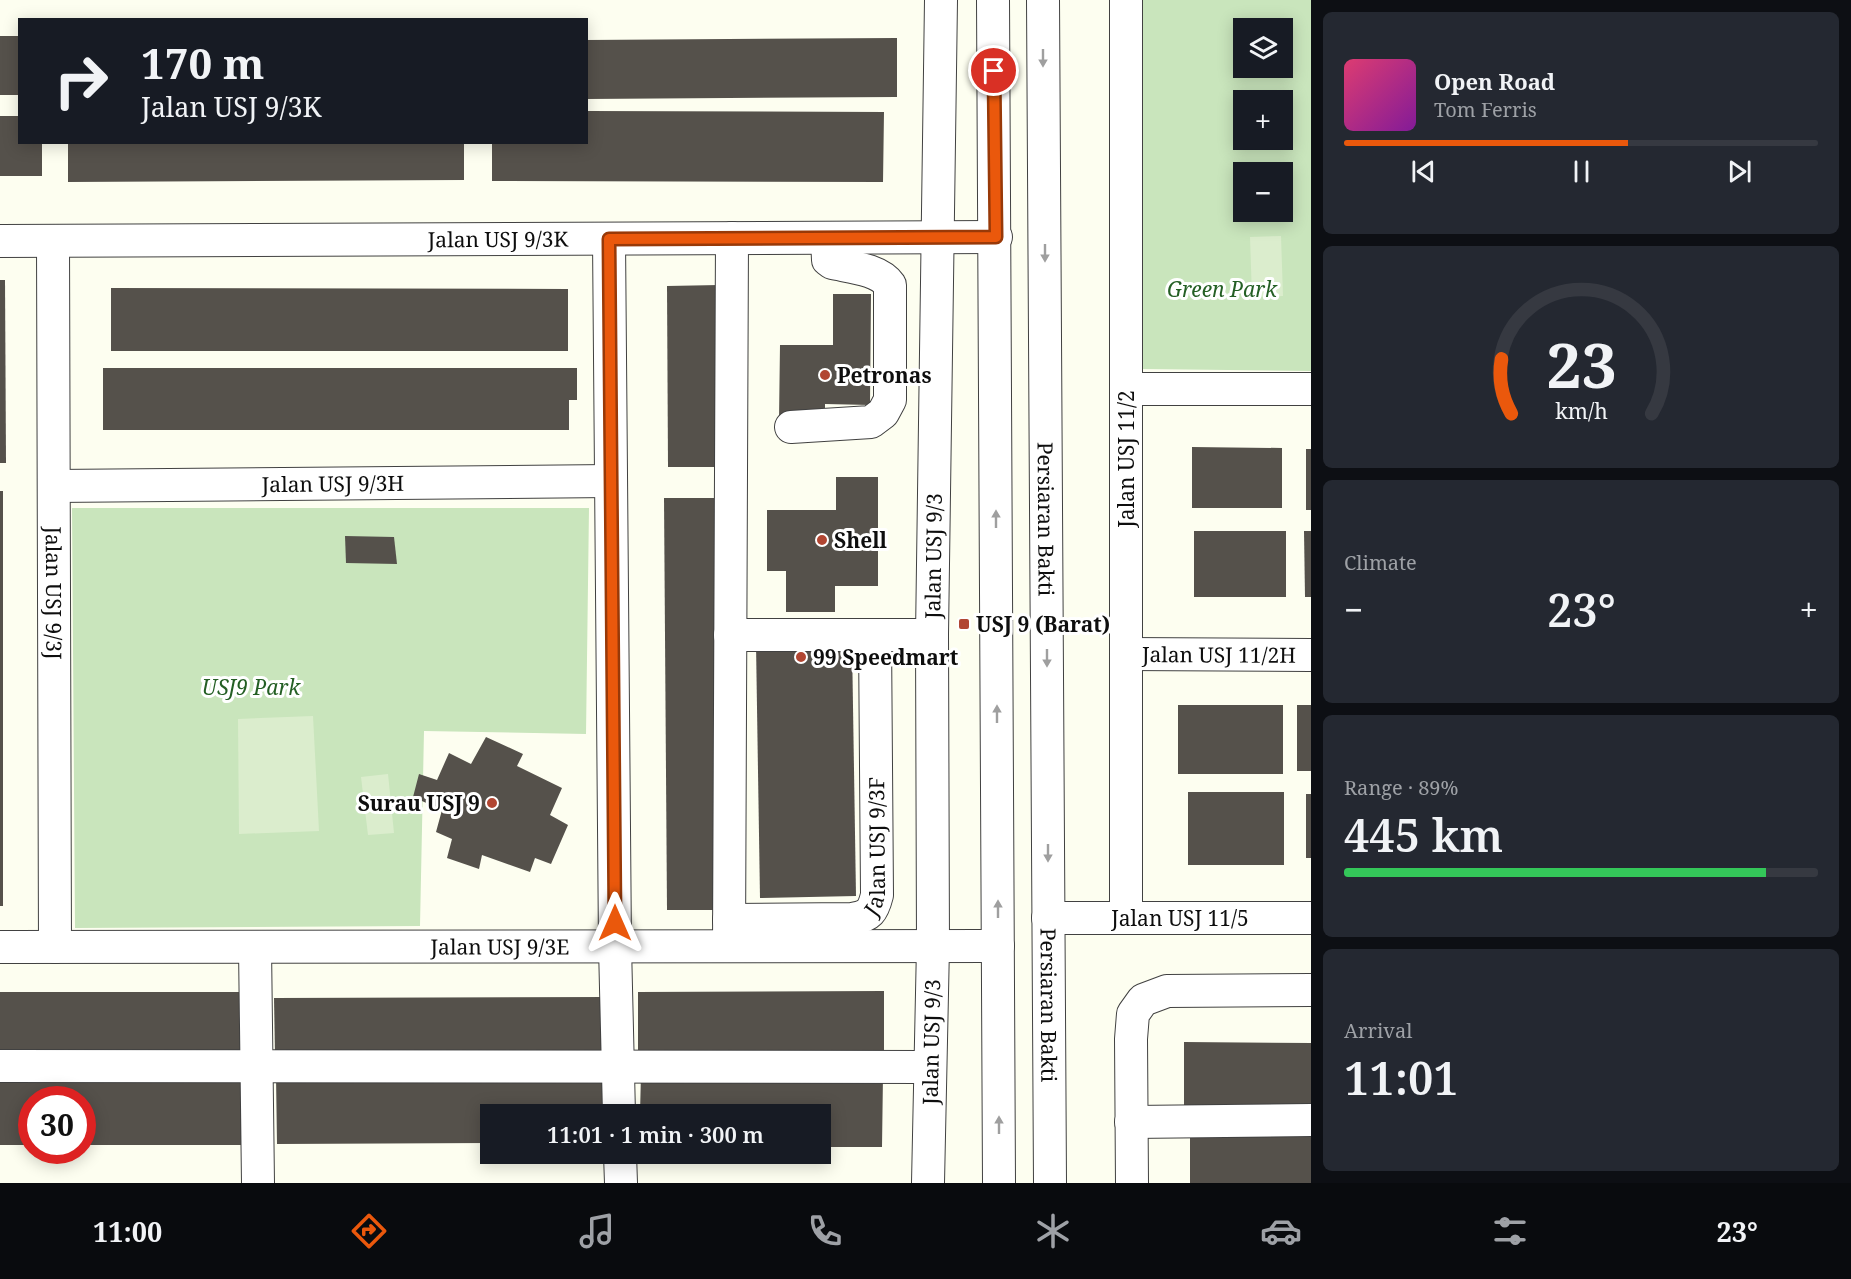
<!DOCTYPE html>
<meta charset="utf-8">
<style>
:root{--surface:#171b24;--page:#242831;--text:#f1f3f6;--muted:#9ea1a6;--line:#363941;--accent:#ea580c}
body{margin:0;font-family:"Noto Serif",serif;background:var(--page);color:var(--text);height:100vh;display:flex;flex-direction:column;font-size:22px;white-space:nowrap}
*{box-sizing:border-box;margin:0}
p{font-size:20px;color:var(--muted)}
.icon{flex:none;width:33px;height:33px;fill:none;stroke:currentColor;stroke-width:2;stroke-linecap:round;stroke-linejoin:round}
.map{position:relative;flex:1;overflow:hidden}
.panel{display:flex;flex-direction:column;gap:12px;padding:12px;background:#0d0f14;width:540px}
.panel>*{flex:none}
.top-card{position:absolute;left:18px;top:18px;width:570px;height:126px;border-radius:0px;box-shadow:0 3px 15px #0003;background:#171b24;color:var(--text);overflow:hidden}
.buttons{position:absolute;left:1233px;top:18px;display:grid;gap:12px}
.buttons a{display:grid;place-items:center;width:60px;height:60px;border-radius:0px;background:var(--surface);box-shadow:0 3px 15px #0003;font-size:30px}
.speed{position:absolute;left:18px;top:1086px;display:flex;gap:12px;font-size:30px;font-weight:700;text-align:center}
.speed>*{display:grid;place-content:center;width:78px;height:78px;border-radius:50%;background:var(--surface);box-shadow:0 3px 15px #0003;line-height:1}
.speed .limit{border:9px solid #d22;background:#fff;color:#111}
.pin{position:absolute;display:grid;place-items:center;width:51px;height:51px;color:#fff;margin:-26px;border:3px solid #fff;border-radius:50%;box-shadow:0 2px 6px #0007}
.me{position:absolute;width:66px;margin:-33px;rotate:0deg;stroke-linejoin:round;filter:drop-shadow(0 0 4px #0008)}
.turn{display:flex;align-items:center;gap:21px;height:126px;padding:0 24px;font-size:27px}
.turn .icon{width:78px;height:78px;stroke-width:2.5}
.turn b{display:block;font-size:42px;line-height:51px}
.big{font-size:45px;font-weight:600;line-height:1.1}
.panel .widget{flex:1;display:flex;flex-direction:column;justify-content:center;gap:9px;min-width:0;padding:0 21px;border-radius:9px;background:var(--page)}
.panel .dial{align-items:center;gap:0}
.dial svg{height:156px;overflow:visible;fill:none;stroke:var(--line);stroke-width:7;stroke-linecap:round;text-anchor:middle}
.dial text{fill:var(--text);stroke:none}
.song{display:flex;align-items:center;gap:18px}
.cover{width:72px;height:72px;border-radius:9px;background:linear-gradient(135deg,hsl(340 70% 55%),hsl(290 70% 35%))}
.played{height:6px;border-radius:3px;background:linear-gradient(90deg,var(--accent) 60%,var(--line) 60%)}
.keys{display:flex;justify-content:space-around;direction:ltr}
.heat{display:flex;justify-content:space-between;align-items:center;font-size:33px;direction:ltr}
.charge{height:9px;border-radius:4px;background:linear-gradient(90deg,#34c759 89%,var(--line) 0)}
.trip{position:absolute;left:480px;top:1104px;width:351px;height:60px;border-radius:0px;background:var(--surface);box-shadow:0 3px 15px #0003;font-weight:600;line-height:60px;text-align:center}
.menu{display:flex;height:96px;justify-content:space-around;align-items:center;background:#090b0e;color:var(--muted)}
.menu .icon{width:42px;height:42px}
.menu .current{color:var(--accent)}
.menu b{font-size:27px;color:var(--text)}
main{display:flex;flex:1;min-height:0}
.map>svg:first-child{display:block}
.green{fill:#c9e5bc;fill-rule:evenodd}
.pitch{fill:#dbedcd}
.building{fill:#55514b}
.lines{fill:none;stroke-linecap:round;stroke-linejoin:round}
.minor-casing{stroke:#414141;stroke-width:34}
.minor{stroke:#fff;stroke-width:32}
.oneway{fill:#9f9f9f}
.route-casing{stroke:#983908;stroke-width:15}
.route{stroke:#ea580c;stroke-width:10}
.poi-dot{fill:#b14632;stroke:#fff;stroke-width:2}
.labels{text-anchor:middle;dominant-baseline:central;stroke-width:6;stroke-linejoin:round;paint-order:stroke}
.street-label{font-size:21px;fill:#0e0e0e;stroke:#fff}
.park-label{font-size:21px;font-style:italic;fill:#245f24;stroke:#fff}
.poi-label{font-size:21px;font-weight:bold;fill:#0e0e0e;stroke:#fff;text-anchor:start}
</style>
<main>
<div class="map">
<svg width="1311" height="1183" viewBox="0 0 1311 1183">
<rect width="100%" height="100%" fill="#fdfef0"/>
<g class="green">
<path d="M1140 0H1311V371L1141 369ZM1244 28H1282V68H1244ZM1244 100H1282V140H1244ZM1244 172H1282V212H1244Z"/>
<path d="M72 508H589L586 734 424 731 420 926 75 928Z"/>
</g>
<g class="pitch">
<path d="M1281 236 1283 296 1252 297 1250 237Z"/>
<path d="M313 716 319 831 239 834 238 719Z"/>
<path d="M388 774 394 833 368 835 361 777Z"/>
</g>
<g class="building">
<rect x="0" y="36" width="20" height="59"/>
<path d="M897 38V97L586 99V40Z"/>
<path d="M586 111 884 112 883 182 492 181V142H586Z"/>
<path d="M0 116H20V142H42V176H0Z"/>
<path d="M68 142H464V180L68 182Z"/>
<path d="M0 280H5L6 463H0Z"/>
<path d="M719 285 720 467H668L667 286Z"/>
<path d="M111 288 568 289V351H111Z"/>
<path d="M833 294H871L870 405 825 404V420H779L780 345H833Z"/>
<path d="M103 368H577V400H569V430H103Z"/>
<path d="M1192 447 1282 448V508H1192Z"/>
<rect x="1306" y="449" width="5" height="61"/>
<path d="M836 477H878V586H835V612H786V571H767V510H836Z"/>
<rect x="0" y="491" width="3" height="415"/>
<path d="M664 498H724L726 910H667Z"/>
<rect x="1194" y="531" width="92" height="66"/>
<path d="M1304 531H1311V597H1305Z"/>
<path d="M345 536 394 537 397 564 346 563Z"/>
<path d="M852 643 856 896 760 898 756 644Z"/>
<rect x="1178" y="705" width="105" height="69"/>
<rect x="1297" y="705" width="14" height="66"/>
<path d="M486 737 523 754 517 766 562 788 550 815 568 825 551 864 535 858 530 872 482 855 479 869 447 858 452 839 436 832 442 810 413 797 419 774 437 780 449 753 471 764Z"/>
<rect x="1188" y="792" width="96" height="73"/>
<rect x="1306" y="794" width="5" height="64"/>
<path d="M884 991V1061L638 1062V992Z"/>
<path d="M0 992H250V1060L0 1059Z"/>
<path d="M608 997V1054L275 1055 274 998Z"/>
<path d="M1184 1042 1311 1043V1111L1184 1109Z"/>
<path d="M252 1072 253 1145H82V1100H32V1145H0V1073Z"/>
<path d="M641 1073 883 1075 882 1147H820V1114H640Z"/>
<path d="M610 1074 611 1114H490V1143L277 1144 276 1076Z"/>
<rect x="1190" y="1131" width="121" height="52"/>
</g>
<g class="lines">
<g class="minor-casing">
<g id="minor">
<path d="M993 0 999 1183"/>
<path id="s1" d="M1043 0 1050 1183"/>
<path d="M1126 0V918"/>
<path d="M609 239 615 946 619 1114"/>
<path id="s2" d="M0 241 996 237"/>
<path id="s3" d="M53 241 55 947"/>
<path d="M1126 389H1311"/>
<path d="M791 427 871 422 883 413 890 400V285C879 269 850 267 832 263L828 260 827 238"/>
<path id="s4" d="M54 486 611 481"/>
<path d="M730 635H932"/>
<path id="s5" d="M1126 654 1311 655"/>
<path id="s6" d="M1048 918H1311"/>
<path id="s7" d="M729 920 852 919C870 916 873 911 877 895L875 636"/>
<path d="M729 946 732 238"/>
<path id="s8" d="M0 947 998 946"/>
<path d="M255 947 258 1183"/>
<path d="M0 1066 930 1067"/>
<path d="M1131 1122 1311 1120"/>
<path d="M620 1154 621 1183"/>
<path id="s9" d="M928 1183 933 946 932 635 941 0"/>
<path d="M1132 1183 1131 1039 1133 1014 1143 1000 1167 991 1311 990"/>
</g>
</g>
<use href="#minor" class="minor"/>
</g>
<defs><path id="oneway-solid" d="M-6-.8H1V-3.2L6.5 0L1 3.2V.8H-6Z" transform="scale(1.5)"/></defs>
<g class="oneway">
<use href="#oneway-solid" transform="translate(1043 58) rotate(90)"/>
<use href="#oneway-solid" transform="translate(1045 253) rotate(90)"/>
<use href="#oneway-solid" transform="translate(996 519) rotate(-90)"/>
<use href="#oneway-solid" transform="translate(1047 658) rotate(90)"/>
<use href="#oneway-solid" transform="translate(997 714) rotate(-90)"/>
<use href="#oneway-solid" transform="translate(1048 853) rotate(90)"/>
<use href="#oneway-solid" transform="translate(998 909) rotate(-90)"/>
<use href="#oneway-solid" transform="translate(999 1125) rotate(-90)"/>
</g>
<g class="lines">
<g class="route-casing">
<path id="route" d="M615 923 609 239 996 237 994 71"/>
</g>
<use href="#route" class="route"/>
</g>
<g class="poi-dot">
<circle cx="825" cy="375" r="6"/>
<circle cx="822" cy="540" r="6"/>
<rect x="958" y="618" width="12" height="12" rx="3"/>
<circle cx="801" cy="657" r="6"/>
<circle cx="492" cy="803" r="6"/>
</g>
<g class="labels">
<g class="street-label">
<text stroke="none"><textPath href="#s2" startOffset="498">Jalan USJ 9/3K</textPath></text>
<text transform="translate(1126 459) rotate(-90)">Jalan USJ 11/2</text>
<text stroke="none"><textPath href="#s4" startOffset="279">Jalan USJ 9/3H</textPath></text>
<text stroke="none"><textPath href="#s1" startOffset="519">Persiaran Bakti</textPath></text>
<text stroke="none"><textPath href="#s9" startOffset="627">Jalan USJ 9/3</textPath></text>
<text stroke="none"><textPath href="#s3" startOffset="352">Jalan USJ 9/3J</textPath></text>
<text stroke="none"><textPath href="#s5" startOffset="93">Jalan USJ 11/2H</textPath></text>
<text stroke="none"><textPath href="#s7" startOffset="210">Jalan USJ 9/3F</textPath></text>
<text stroke="none"><textPath href="#s6" startOffset="132">Jalan USJ 11/5</textPath></text>
<text stroke="none"><textPath href="#s8" startOffset="500">Jalan USJ 9/3E</textPath></text>
<text stroke="none"><textPath href="#s1" startOffset="1005">Persiaran Bakti</textPath></text>
<text stroke="none"><textPath href="#s9" startOffset="141">Jalan USJ 9/3</textPath></text>
</g>
<g class="park-label">
<text x="1222" y="289">Green Park</text>
<text x="251" y="687">USJ9 Park</text>
</g>
<g class="poi-label">
<text x="837" y="375">Petronas</text>
<text x="834" y="540">Shell</text>
<text x="976" y="624">USJ 9 (Barat)</text>
<text x="813" y="657">99 Speedmart</text>
<text x="480" y="803" text-anchor="end">Surau USJ 9</text>
</g>
</g>
</svg>
<div class="buttons">
<a><svg class="icon" aria-label="layers" viewBox="0 0 24 24"><path d="M12 4l9 5-9 5-9-5zM3 14l9 5 9-5"/></svg></a>
<a>+</a>
<a>−</a>
</div>
<div class="speed"><div class="limit">30</div></div>
<div class="pin" style="left:994px;top:71px;background:#d93025"><svg class="icon" aria-label="arrive" viewBox="0 0 24 24"><path d="M6 21V4h12l-3 4 3 4H6"/></svg></div>
<svg class="me" style="left:615px;top:923px" viewBox="-20 -20 40 40"><path d="M0-17L14 15 0 8-14 15z" fill="#ea580c" stroke="#fff" stroke-width="4"/></svg>
<div class="trip">11:01 · 1 min · 300 m</div>
<div class="top-card">
<div class="turn"><svg class="icon" aria-label="right" viewBox="0 0 24 24"><path d="M7 20v-9h11M14 6l5 5-5 5"/></svg><div><b>170 m</b>Jalan USJ 9/3K</div></div>
</div>
</div>
<section class="panel">
<div class="widget">
<div class="song"><i class="cover"></i><div><b>Open Road</b><p>Tom Ferris</p></div></div>
<div class="played"></div>
<div class="keys"><svg class="icon" aria-label="previous" viewBox="0 0 24 24"><path d="M18 5L8 12l10 7zM5 5v14"/></svg><svg class="icon" aria-label="pause" viewBox="0 0 24 24"><path d="M8 5v14M16 5v14"/></svg><svg class="icon" aria-label="next" viewBox="0 0 24 24"><path d="M6 5l10 7-10 7zM19 5v14"/></svg></div>
</div>
<div class="widget dial"><svg viewBox="0 0 100 80">
<path d="M14 69A42 42 0 1 1 86 69"/>
<path d="M14 69A42 42 0 0 1 9 41" stroke="#ea580c"/>
<text x="50" y="56" font-size="32" font-weight="700">23</text>
<text x="50" y="72" font-size="11">km/h</text>
</svg></div>
<div class="widget"><p>Climate</p>
<div class="heat"><a>−</a><b class="big">23°</b><a>+</a></div>
</div>
<div class="widget"><p>Range · 89%</p><b class="big">445 km</b><div class="charge"></div></div>
<div class="widget"><p>Arrival</p><b class="big">11:01</b></div>
</section>
</main>
<nav class="menu">
<b>11:00</b>
<svg class="icon current" aria-label="directions" viewBox="0 0 24 24"><path d="M12 3l9 9-9 9-9-9zM9 14v-3h6M13 9l2 2-2 2"/></svg>
<svg class="icon" aria-label="music" viewBox="0 0 24 24"><path d="M9 18V5l10-2v13"/><circle cx="6" cy="18" r="3"/><circle cx="16" cy="16" r="3"/></svg>
<svg class="icon" aria-label="phone" viewBox="0 0 24 24"><path d="M5 4h4l2 5-3 2q2 4 5 5l2-3 5 2v4C11 20 4 13 5 4z"/></svg>
<svg class="icon" aria-label="climate" viewBox="0 0 24 24"><path d="M12 3v18M4 7l16 10M4 17L20 7"/></svg>
<svg class="icon" aria-label="car" viewBox="0 0 24 24"><path d="M5 17H2v-5l4-1 3-4h7l3 4 3 1v5h-3M9 17h6M6 11h13"/><circle cx="7" cy="17" r="2"/><circle cx="17" cy="17" r="2"/></svg>
<svg class="icon" aria-label="filters" viewBox="0 0 24 24"><path d="M4 7h16M4 17h16"/><circle cx="9" cy="7" r="2"/><circle cx="15" cy="17" r="2"/></svg>
<b>23°</b>
</nav>
